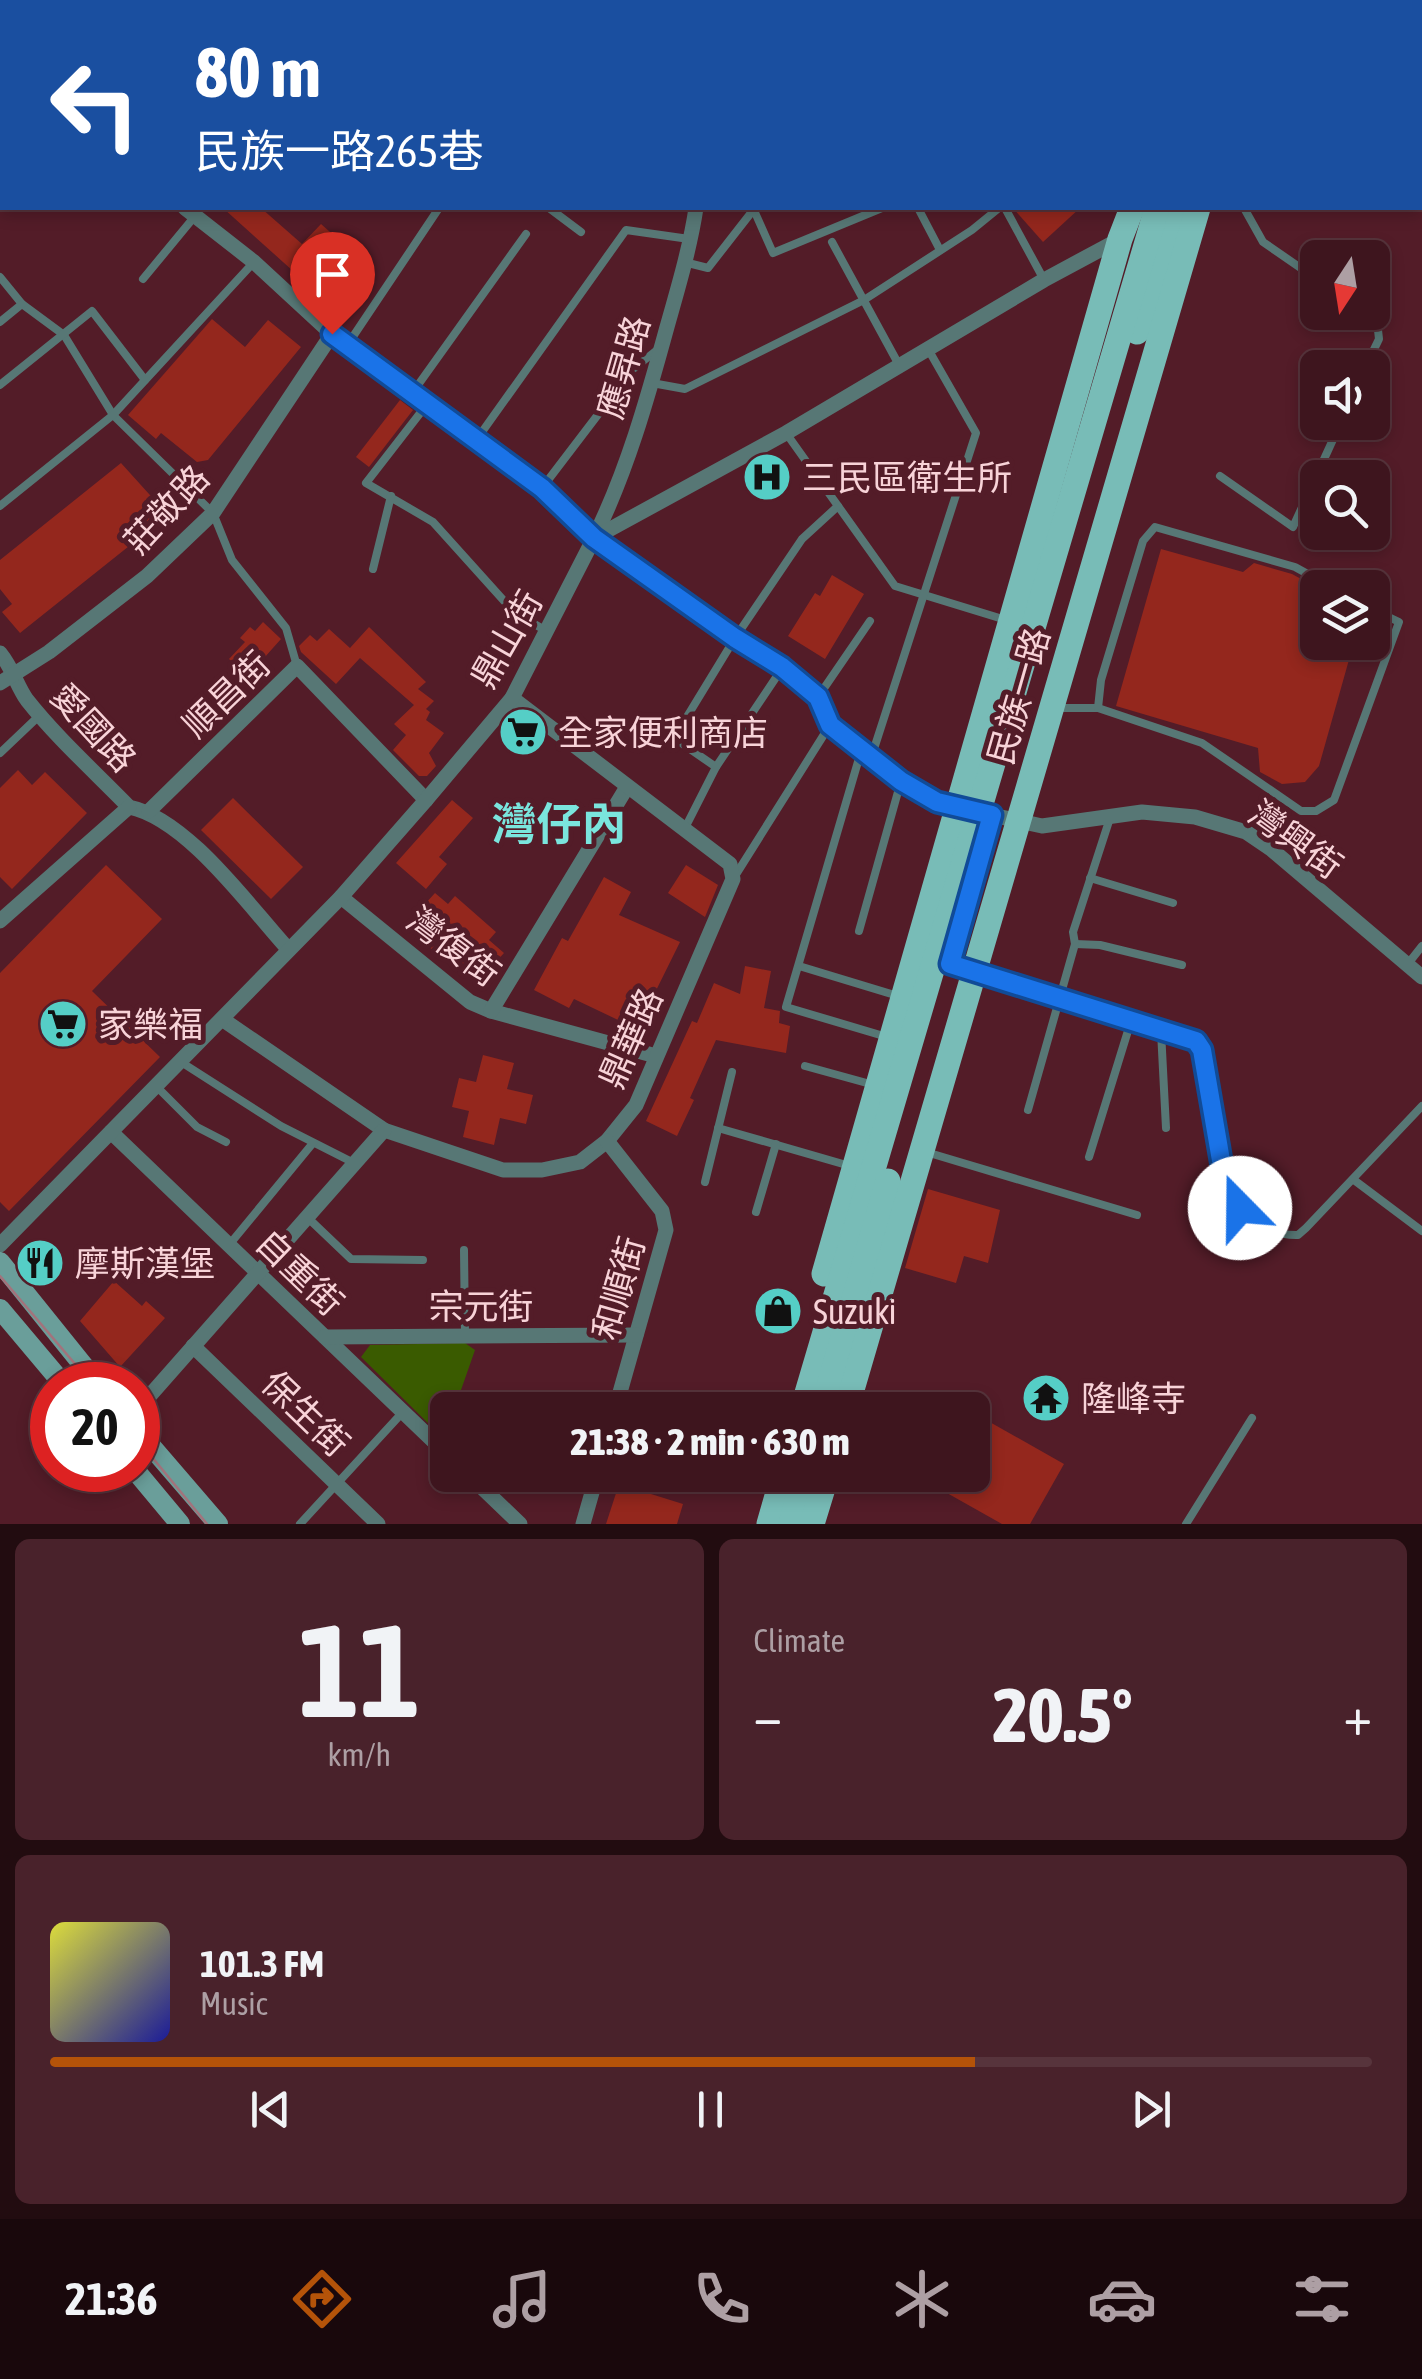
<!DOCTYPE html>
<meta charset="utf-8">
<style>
:root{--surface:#3e151e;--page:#49222b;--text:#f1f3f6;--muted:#ad9fa4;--line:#57343c;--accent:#b45309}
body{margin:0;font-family:"Asap Condensed","Noto Sans TC",sans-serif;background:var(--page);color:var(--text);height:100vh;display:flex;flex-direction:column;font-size:38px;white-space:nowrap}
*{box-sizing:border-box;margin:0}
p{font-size:32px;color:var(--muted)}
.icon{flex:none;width:55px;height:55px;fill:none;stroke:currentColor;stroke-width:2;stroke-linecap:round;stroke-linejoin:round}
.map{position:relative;height:1524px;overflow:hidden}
.details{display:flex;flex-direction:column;gap:15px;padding:15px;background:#220c10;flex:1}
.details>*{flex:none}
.banner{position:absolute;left:0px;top:0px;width:1422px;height:210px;box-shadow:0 5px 15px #0003,0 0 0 2px var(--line);background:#1a4fa0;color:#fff;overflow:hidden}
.needle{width:65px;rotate:192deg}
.fabs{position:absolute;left:1300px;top:240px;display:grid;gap:20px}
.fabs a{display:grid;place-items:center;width:90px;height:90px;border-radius:15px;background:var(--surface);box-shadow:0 5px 15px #0003,0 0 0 2px var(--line);font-size:50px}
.speed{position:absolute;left:30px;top:1362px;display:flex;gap:20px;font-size:50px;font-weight:700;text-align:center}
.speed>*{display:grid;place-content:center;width:130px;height:130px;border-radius:50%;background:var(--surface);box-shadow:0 5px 15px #0003,0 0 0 2px var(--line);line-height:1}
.speed .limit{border:15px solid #d22;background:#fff;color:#111}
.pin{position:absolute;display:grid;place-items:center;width:85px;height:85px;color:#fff;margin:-102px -42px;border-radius:50% 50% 50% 0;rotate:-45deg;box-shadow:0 0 10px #0007}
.pin .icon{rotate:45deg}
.me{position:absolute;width:110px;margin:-55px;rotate:338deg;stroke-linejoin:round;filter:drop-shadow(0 0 8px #0008)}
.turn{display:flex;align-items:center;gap:35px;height:210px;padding:0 30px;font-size:45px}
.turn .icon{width:130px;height:130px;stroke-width:2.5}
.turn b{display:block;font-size:70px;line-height:85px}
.big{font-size:75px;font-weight:800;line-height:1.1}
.details .widget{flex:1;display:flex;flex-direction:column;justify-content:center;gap:15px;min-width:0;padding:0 35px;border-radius:15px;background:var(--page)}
.details .dial{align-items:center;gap:0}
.dial b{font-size:130px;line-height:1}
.song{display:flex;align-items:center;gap:30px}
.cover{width:120px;height:120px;border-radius:15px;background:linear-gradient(135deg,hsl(60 70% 55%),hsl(240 70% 35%))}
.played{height:10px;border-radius:5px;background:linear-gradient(90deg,var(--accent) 70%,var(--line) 70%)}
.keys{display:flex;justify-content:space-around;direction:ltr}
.heat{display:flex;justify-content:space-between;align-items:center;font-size:55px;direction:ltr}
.details .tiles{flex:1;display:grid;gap:15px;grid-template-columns:1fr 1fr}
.widget:last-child{grid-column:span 2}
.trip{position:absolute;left:430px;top:1392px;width:560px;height:100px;border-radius:15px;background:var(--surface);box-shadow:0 5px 15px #0003,0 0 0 2px var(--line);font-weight:800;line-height:100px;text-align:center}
.menu{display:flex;height:160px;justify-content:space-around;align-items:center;background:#19080c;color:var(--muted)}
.menu .icon{width:70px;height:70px}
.menu .selected{color:var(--accent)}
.menu b{font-size:45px;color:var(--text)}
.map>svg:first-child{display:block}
.green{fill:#3a5b00}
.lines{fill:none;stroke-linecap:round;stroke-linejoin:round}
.stream{stroke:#06223b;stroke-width:5}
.building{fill:#94271d}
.lane{stroke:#577775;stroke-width:8}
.street{stroke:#577775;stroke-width:15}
.secondary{stroke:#6a9e9a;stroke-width:20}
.primary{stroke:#78bcb7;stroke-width:25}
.tram{stroke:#a2737c;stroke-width:2.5}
.route-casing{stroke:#114b97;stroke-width:25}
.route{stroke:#1a73e8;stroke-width:18}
.labels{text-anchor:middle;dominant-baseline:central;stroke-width:10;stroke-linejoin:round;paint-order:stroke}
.street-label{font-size:35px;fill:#f8d3d8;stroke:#531c28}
.poi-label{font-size:35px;fill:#f8d3d8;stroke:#531c28;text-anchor:start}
.district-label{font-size:45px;font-weight:bold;fill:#7ae5dd;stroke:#531c28}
</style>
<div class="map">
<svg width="1422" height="1524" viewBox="0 0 1422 1524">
<rect width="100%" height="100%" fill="#531c28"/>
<path class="green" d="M465 1343 475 1350 454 1410H448L447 1429 435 1430 361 1357 370 1345Z"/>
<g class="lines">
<g class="stream">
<path d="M1393 0 1394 2"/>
<path d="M1420 50 1422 54"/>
</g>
</g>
<g class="building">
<path d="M223 208H261L302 244 321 224 339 240 303 280Z"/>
<path d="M1013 208H1080L1043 242Z"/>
<path d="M212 319 245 347 268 320 301 347 208 460 197 462 161 433 156 439 128 415Z"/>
<path d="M400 400 413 410 369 467 356 457Z"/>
<path d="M773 454 790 483 760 500 744 472Z"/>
<path d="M121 463 168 515 20 633 2 612 12 604 0 589V560Z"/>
<path d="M1161 549 1243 572 1254 563 1292 574 1303 580 1304 590 1299 606 1318 611V642H1354L1319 766 1305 782 1282 784 1260 772 1258 748 1116 706Z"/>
<path d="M832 575 864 594 825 659 788 636 815 593 820 596Z"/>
<path d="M263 622 281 639 248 676 229 659 245 642 240 638 250 627 255 631Z"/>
<path d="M369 627 426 682 418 689 434 701 426 709 430 712 426 720 444 733 429 753 436 766 427 776H419L393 750 406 735 394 724 414 705 360 658 336 684 301 652 299 646 310 635 317 641 329 629 350 648Z"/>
<path d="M18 770 32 785 45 772 87 813 12 889 0 877V788Z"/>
<path d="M233 798 303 867 271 899 201 830Z"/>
<path d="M452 800 473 818 439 857 447 864 426 889 396 863Z"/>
<path d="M106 865 162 919 92 991 160 1057 9 1211 0 1202V973Z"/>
<path d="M686 865 718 885 705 917 668 893Z"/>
<path d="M604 877 631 892 619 915 680 942 637 1029 574 999 569 1008 534 990 562 938 568 941Z"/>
<path d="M435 893 448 904 455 896 496 932 489 940 504 953 484 975 467 960 457 971 420 939 430 928 415 915Z"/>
<path d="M745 966 771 971 764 1008 780 1011 779 1023 790 1026 786 1053 716 1040 690 1098 694 1100 677 1136 646 1121 692 1021 697 1023 714 983 740 994Z"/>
<path d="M483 1055 514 1063 507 1089 533 1095 526 1124 500 1118 494 1145 463 1137 469 1111 452 1107 459 1078 476 1082Z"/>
<path d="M928 1189 1000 1210 988 1263 964 1256 956 1283 905 1268Z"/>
<path d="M114 1281 142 1306 146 1301 165 1318 120 1367 80 1321Z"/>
<path d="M972 1412 1064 1464 1030 1524H1002L915 1475H972Z"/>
<path d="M619 1484 683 1504 677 1524H606Z"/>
</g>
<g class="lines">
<g class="lane">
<path d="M491 0V2"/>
<path d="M768 0V2"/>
<path d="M1049 2 1050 0"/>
<path d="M1420 191 1422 193"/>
<path d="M549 208 581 232"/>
<path d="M753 208 773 253 882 208"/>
<path d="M918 208 940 250"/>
<path d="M1005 208 1043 278"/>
<path d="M1244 208 1263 242 1318 280"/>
<path d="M832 242 899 365"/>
<path d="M684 262 708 268 754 209"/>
<path d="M0 277 22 304 64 335 113 415 213 513 232 560 286 628 297 666"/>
<path d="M143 279 195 216"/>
<path d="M1365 312 1377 321 1379 339 1365 368"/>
<path d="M0 322 22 304"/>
<path d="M348 344 439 208"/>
<path d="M652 383 685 389 864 300 972 230 999 208"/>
<path d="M0 385 92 311 145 380"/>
<path d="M413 392 526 234"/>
<path d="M428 403 366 483 433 522 514 612 548 632"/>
<path d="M786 433 895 586 1006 620"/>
<path d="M477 439 626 230 689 239"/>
<path d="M1220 476 1293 527 1341 422"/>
<path d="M542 488 632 370 657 350"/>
<path d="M0 506 113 415 254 262"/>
<path d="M594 538 735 638 783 667 818 697 830 725 901 781 937 802 954 807"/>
<path d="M373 569 391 496"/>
<path d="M818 697 870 621"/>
<path d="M1058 708H1098L1202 743 1301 811H1316L1334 800 1399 622 1372 609"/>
<path d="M1098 708 1101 680 1143 541 1155 527 1295 567 1333 588"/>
<path d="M862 748 786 1007 887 1037"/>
<path d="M0 753 40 715"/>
<path d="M872 755 976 433 928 349"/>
<path d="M716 767 674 738 735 638 802 539 838 506"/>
<path d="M684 830 716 767 783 667"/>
<path d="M735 876 830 725"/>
<path d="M1090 878 1173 903"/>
<path d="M859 931 901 781"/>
<path d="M1075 944 1100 945 1182 965"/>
<path d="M950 964 1196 1041 1202 1049C1212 1110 1214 1237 1298 1235L1306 1228 1422 1106"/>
<path d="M1407 965 1422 946"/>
<path d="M799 966 898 996"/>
<path d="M1161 1031 1166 1128"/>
<path d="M181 1062 281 1126 356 1164"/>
<path d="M805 1066 874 1085"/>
<path d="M157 1087 197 1127 226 1142"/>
<path d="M1028 1110 1075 944 1073 932 1110 818"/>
<path d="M718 1128 850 1166"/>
<path d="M926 1152 1137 1215"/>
<path d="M1089 1157 1131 1021"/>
<path d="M1354 1180 1422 1231"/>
<path d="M705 1182 732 1072"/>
<path d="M756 1212 776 1144"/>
<path d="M308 1218 351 1259 423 1260"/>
<path d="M229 1245 313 1143"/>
<path d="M464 1250 465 1335"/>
<path d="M460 1408 465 1410"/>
<path d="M740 1475 765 1483"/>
<path d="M300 1524 402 1413"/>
<path d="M1186 1524 1252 1418"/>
</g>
<g class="street">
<path d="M1102 0 1106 2"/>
<path d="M718 2V0"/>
<path d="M0 60 2 62"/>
<path d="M1420 87 1422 86"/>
<path d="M0 170H2"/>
<path d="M185 208 254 262 332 334 542 488 594 538C627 471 647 400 667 327 678 288 690 248 696 208"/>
<path d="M0 653C13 669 17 686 27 700 57 738 95 772 129 807 187 819 248 905 288 949"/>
<path d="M0 683 49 652 147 576 213 513 332 334"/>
<path d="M149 811 297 666 426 800"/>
<path d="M992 815 1042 826 1142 812 1195 817 1246 832 1271 849 1422 977"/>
<path d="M341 897 470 1002 491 1011 656 1056"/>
<path d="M0 921 129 807"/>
<path d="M491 1011 627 787"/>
<path d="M222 1019 384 1130 503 1170H542L580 1162 607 1141 636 1105 733 879 730 864 512 698"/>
<path d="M111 1132 448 1455"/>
<path d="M607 1141 662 1211 666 1230 615 1410"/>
<path d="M0 1245 341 897 426 800 512 698 594 538 786 433 1044 280 1122 238"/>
<path d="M325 1337 636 1335"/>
<path d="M193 1346 378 1524"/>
<path d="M138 1409 384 1130"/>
<path d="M469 1475 520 1524"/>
<path d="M583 1524 597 1475"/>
</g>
<g class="secondary">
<path d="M0 1262 99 1385"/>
<path d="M0 1309 64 1385"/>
<path d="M138 1431 218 1524"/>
<path d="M135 1470 180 1524"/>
</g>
<g class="primary">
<path d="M1209 2 1210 0"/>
<path d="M1244 2 1246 0"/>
<path d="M1268 2 1269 0"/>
<path d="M1294 2 1295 0"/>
<path d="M1137 332 1174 208"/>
<path d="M824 1274 1120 239 1132 208"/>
<path d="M802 1410 1157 208"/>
<path d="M822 1410 888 1181"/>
<path d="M846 1410 1198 208"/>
<path d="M769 1524 783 1475"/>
<path d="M791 1524 804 1475"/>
<path d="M812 1524 827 1475"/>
</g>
<g class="tram">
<path d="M0 1276 93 1385"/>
<path d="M138 1440 207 1524"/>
</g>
</g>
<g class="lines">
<g class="route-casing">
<path id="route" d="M332 334 542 488 594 538 735 638 782 667 818 697 830 725 901 781 937 802 992 815 950 964 1196 1041 1202 1050 1223 1172 1240 1208"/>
</g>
<use href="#route" class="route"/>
</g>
<defs>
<g id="hospital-disc" transform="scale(2.5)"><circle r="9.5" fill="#55cec6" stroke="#531c28"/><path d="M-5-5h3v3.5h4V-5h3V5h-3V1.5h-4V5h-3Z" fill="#111"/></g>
<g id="supermarket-disc" transform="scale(2.5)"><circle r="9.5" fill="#55cec6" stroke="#531c28"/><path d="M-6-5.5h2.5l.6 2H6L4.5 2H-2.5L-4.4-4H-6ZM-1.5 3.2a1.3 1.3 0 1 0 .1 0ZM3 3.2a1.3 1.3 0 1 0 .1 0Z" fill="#111"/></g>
<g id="restaurant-disc" transform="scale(2.5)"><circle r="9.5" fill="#55cec6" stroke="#531c28"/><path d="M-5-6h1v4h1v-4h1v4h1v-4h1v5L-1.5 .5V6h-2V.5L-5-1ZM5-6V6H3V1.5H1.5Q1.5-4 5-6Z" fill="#111"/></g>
<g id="shop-disc" transform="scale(2.5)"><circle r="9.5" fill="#55cec6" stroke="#531c28"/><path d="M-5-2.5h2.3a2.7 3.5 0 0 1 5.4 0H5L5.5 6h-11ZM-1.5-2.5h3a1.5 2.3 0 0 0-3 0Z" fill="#111"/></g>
<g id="temple-disc" transform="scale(2.5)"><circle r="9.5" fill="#55cec6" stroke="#531c28"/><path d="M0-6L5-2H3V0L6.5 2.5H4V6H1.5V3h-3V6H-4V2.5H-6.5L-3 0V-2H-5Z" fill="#111"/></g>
</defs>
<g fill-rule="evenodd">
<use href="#hospital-disc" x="767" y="477"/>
<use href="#supermarket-disc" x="523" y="732"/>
<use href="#supermarket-disc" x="63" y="1024"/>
<use href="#restaurant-disc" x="40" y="1263"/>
<use href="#shop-disc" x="778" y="1311"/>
<use href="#temple-disc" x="1046" y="1398"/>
</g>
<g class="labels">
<g class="street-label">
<text transform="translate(623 367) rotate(-74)">應昇路</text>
<text transform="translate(166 509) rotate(-47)">莊敬路</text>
<text transform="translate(506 639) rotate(-60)">鼎山街</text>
<text transform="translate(226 694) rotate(-44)">順昌街</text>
<text transform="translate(1018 696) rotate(-74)">民族一路</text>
<text transform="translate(94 727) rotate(47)">愛國路</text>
<text transform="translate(1296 839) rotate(36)">灣興街</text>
<text transform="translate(454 946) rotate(37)">灣復街</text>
<text transform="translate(630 1038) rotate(-66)">鼎華路</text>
<text transform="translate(300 1272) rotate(44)">自重街</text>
<text transform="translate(618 1288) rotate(-74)">和順街</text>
<text x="481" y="1306">宗元街</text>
<text transform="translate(306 1413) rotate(44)">保生街</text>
</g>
<g class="poi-label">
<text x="802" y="477">三民區衛生所</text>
<text x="558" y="732">全家便利商店</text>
<text x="98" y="1024">家樂福</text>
<text x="75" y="1263">摩斯漢堡</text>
<text x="813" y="1311">Suzuki</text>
<text x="1081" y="1398">隆峰寺</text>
</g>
<g class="district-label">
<text x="559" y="824">灣仔內</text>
</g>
</g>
</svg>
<div class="fabs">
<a><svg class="needle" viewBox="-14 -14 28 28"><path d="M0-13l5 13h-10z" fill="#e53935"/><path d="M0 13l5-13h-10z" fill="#ad9fa4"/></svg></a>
<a><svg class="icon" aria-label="sound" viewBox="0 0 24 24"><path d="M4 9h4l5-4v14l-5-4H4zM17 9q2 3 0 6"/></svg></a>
<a><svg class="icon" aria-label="search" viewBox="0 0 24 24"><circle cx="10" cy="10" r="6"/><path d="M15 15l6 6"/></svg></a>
<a><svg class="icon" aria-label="layers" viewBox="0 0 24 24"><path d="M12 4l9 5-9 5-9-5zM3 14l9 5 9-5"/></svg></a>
</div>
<div class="speed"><div class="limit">20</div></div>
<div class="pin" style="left:332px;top:334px;background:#d93025"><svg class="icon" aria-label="arrive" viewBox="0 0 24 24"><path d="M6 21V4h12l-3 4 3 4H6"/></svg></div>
<svg class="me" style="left:1240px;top:1208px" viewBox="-20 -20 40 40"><circle r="19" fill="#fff"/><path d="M0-13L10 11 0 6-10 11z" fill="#1a73e8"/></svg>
<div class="trip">21:38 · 2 min · 630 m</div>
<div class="banner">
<div class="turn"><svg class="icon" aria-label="left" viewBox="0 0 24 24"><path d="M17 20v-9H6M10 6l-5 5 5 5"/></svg><div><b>80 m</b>民族一路265巷</div></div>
</div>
</div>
<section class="details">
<div class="tiles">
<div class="widget dial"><b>11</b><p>km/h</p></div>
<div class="widget"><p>Climate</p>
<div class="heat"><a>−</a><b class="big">20.5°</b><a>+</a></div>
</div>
<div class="widget">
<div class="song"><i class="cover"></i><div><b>101.3 FM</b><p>Music</p></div></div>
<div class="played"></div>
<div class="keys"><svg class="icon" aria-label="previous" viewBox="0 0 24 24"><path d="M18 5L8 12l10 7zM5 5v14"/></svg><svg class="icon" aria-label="pause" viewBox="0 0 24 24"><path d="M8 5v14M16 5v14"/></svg><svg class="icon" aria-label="next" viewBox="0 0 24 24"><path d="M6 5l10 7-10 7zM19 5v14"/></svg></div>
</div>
</div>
</section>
<nav class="menu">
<b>21:36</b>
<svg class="icon selected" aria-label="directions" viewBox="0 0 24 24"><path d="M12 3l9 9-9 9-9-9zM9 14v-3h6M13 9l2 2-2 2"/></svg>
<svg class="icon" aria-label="music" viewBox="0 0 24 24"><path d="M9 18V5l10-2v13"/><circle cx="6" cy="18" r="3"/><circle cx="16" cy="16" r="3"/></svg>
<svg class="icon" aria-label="phone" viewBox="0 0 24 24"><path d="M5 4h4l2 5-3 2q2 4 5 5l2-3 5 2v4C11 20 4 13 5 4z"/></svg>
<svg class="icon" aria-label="climate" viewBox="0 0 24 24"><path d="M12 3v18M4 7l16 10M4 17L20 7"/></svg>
<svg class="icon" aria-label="car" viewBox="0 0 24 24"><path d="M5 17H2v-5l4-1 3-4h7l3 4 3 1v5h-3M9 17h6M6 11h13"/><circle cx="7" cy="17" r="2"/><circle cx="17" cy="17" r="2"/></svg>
<svg class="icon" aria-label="filters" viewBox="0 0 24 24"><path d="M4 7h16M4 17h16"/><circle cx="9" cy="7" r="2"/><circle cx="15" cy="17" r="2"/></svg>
</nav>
